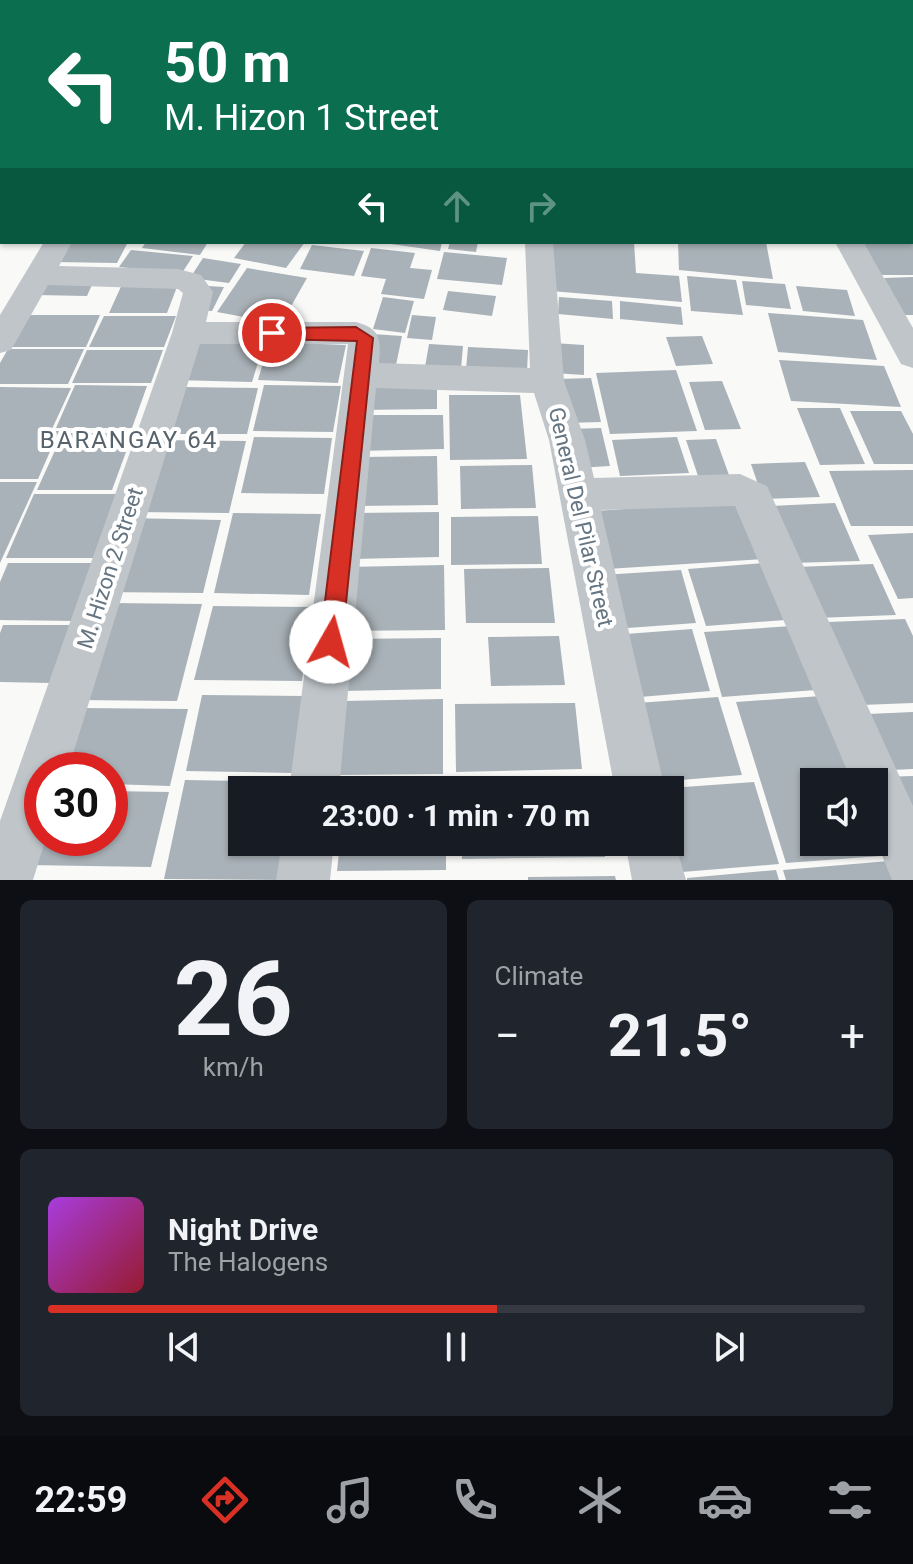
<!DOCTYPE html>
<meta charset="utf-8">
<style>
:root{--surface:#171b24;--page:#20242c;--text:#f1f3f6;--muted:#9ea1a6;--line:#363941;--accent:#d93025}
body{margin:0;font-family:Roboto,sans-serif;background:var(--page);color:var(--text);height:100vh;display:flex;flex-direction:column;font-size:30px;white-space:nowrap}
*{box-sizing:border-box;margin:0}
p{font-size:26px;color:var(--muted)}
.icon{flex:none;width:44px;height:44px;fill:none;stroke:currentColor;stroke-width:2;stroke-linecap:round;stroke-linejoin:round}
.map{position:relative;height:880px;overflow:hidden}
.panel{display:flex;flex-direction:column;gap:20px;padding:20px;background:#0d0f14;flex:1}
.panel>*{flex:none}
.banner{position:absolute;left:0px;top:0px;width:914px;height:244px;box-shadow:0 2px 6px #0004;background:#0b6e4f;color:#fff;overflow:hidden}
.fabs{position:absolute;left:800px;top:768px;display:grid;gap:16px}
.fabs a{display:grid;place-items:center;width:88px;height:88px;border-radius:0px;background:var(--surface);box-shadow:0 2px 6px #0004;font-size:40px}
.speed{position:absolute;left:24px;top:752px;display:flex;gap:16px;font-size:40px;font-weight:700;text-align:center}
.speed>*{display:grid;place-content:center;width:104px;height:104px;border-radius:50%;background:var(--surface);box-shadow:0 2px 6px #0004;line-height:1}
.speed .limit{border:12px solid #d22;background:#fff;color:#111}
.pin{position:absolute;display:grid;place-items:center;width:68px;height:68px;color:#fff;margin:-34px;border:4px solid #fff;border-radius:50%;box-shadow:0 2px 8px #0007}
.me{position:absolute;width:88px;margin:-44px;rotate:7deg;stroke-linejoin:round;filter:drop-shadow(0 0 6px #0008)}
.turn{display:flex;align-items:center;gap:28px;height:168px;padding:0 32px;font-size:36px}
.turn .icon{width:104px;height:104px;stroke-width:2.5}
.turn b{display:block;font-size:56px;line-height:68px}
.lanes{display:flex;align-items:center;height:76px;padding:0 32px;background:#0003;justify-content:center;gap:40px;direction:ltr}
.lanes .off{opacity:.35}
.big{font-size:60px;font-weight:700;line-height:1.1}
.panel .tile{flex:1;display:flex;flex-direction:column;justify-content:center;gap:12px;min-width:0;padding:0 28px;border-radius:12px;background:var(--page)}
.panel .dial{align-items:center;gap:0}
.dial b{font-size:104px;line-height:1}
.song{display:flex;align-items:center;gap:24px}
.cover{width:96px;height:96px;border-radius:12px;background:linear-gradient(135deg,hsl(280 70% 55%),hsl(350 70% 35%))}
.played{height:8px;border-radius:4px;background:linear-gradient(90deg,var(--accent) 55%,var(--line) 55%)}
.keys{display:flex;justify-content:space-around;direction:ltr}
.heat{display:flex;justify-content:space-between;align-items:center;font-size:44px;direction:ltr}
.panel .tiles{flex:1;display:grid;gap:20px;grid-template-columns:1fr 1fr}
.tile:last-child{grid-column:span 2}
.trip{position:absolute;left:228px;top:776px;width:456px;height:80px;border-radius:0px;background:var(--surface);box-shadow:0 2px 6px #0004;font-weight:700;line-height:80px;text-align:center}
.menu{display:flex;height:128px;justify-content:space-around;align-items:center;background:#090b0e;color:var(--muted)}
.menu .icon{width:56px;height:56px}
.menu .selected{color:var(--accent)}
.menu b{font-size:36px;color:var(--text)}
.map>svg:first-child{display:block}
.built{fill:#e7e8e8}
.building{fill:#a9b2b8}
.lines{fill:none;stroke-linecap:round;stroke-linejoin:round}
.lane{fill:#c0c5c9;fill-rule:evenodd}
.street{fill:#c0c5c9;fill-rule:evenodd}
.highway{fill:#d6dbde;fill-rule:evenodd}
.route{fill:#d93025;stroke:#8d1f18;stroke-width:2}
.labels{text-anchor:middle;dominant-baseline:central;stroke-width:8;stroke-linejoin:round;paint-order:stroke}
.street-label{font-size:22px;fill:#657581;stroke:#fff}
.neighbourhood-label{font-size:24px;letter-spacing:2px;fill:#57636c;stroke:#fff}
</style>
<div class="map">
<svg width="913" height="880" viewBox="0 0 913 880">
<rect width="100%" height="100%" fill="#f9f9f7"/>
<path class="built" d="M221 0H516V2H220Z"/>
<g class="building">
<path d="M65 242H128L117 263 53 262Z"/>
<path d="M146 242H208L200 255 142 248Z"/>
<path d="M246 242H305L286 268 234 258Z"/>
<path d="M377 242H442L440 251Z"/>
<path d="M450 242H478L476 252 448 249Z"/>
<path d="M545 242H634L636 273 679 276 682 302 551 291Z"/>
<path d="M678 242H766L773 279 679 270Z"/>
<path d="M863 242H913V275H881Z"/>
<path d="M312 245 364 251 354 276 300 269Z"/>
<path d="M371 248 415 253 410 268 432 270 424 299 381 294 386 279 361 276Z"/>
<path d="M131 250 193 256 182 273 119 267Z"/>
<path d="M444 252 507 258 502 285 437 279Z"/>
<path d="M203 258 241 264 229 283 190 278Z"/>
<path d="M247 268 307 278 281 324 217 312Z"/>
<path d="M687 276 736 280 743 315 691 311Z"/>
<path d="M913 277V315H905L884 278Z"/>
<path d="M46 278H95L87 296 36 295Z"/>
<path d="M180 279 167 313H109L124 280Z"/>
<path d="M742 281 785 284 791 309 746 305Z"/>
<path d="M207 286 224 287 212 311 195 310Z"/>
<path d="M796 286 847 290 855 316 803 311Z"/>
<path d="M448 291 496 296 492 316 443 310Z"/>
<path d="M383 297 414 301 405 333 373 329Z"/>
<path d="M559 297 612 301 613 319 558 314Z"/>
<path d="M620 301 681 307 683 325 620 319Z"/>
<path d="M768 313 863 320 877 360 778 352Z"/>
<path d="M30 315H100L86 347H12Z"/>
<path d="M412 315 436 317 432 340 407 338Z"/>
<path d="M104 316H176L164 347H89Z"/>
<path d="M372 334 402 336 396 365 365 363Z"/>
<path d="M702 336 713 364 676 366 666 337Z"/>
<path d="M190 338 265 340 252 382 174 380Z"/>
<path d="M269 342 346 345 338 383 258 380Z"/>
<path d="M553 343 584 345V375L553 373Z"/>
<path d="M429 344 463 346 461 369 425 367Z"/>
<path d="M468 347 528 350 527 372 466 369Z"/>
<path d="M8 349H84L68 384H0V363Z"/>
<path d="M87 350H163L151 383H72Z"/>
<path d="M779 360 884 366 901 407 791 401Z"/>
<path d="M676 370 697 431 610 434 596 373Z"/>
<path d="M591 378 601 422 566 423 558 379Z"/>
<path d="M362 380H437V409L359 410Z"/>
<path d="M722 381 741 429 705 430 689 382Z"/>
<path d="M75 385 147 386 132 428H56Z"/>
<path d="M264 385 341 386 333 432 253 431Z"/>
<path d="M0 387 71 388 51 431H59L38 479H0Z"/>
<path d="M180 387 258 388 247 434H165Z"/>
<path d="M449 395H520L527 459 450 460Z"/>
<path d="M797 408H840L865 464 820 465Z"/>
<path d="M850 411H901L913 434V464H874Z"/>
<path d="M359 415H443L444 449 356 451Z"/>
<path d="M601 428 610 466 577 468 569 429Z"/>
<path d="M63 433H133L112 490H37Z"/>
<path d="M254 437 332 438 324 494 241 493Z"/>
<path d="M677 437 689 473 620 476 612 440Z"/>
<path d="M716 439 729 475 698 476 686 440Z"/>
<path d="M158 440 246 441 229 513 134 512Z"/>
<path d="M437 456 438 505 357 506 361 457Z"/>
<path d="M805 462 820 497 763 499 751 464Z"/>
<path d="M532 465 536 508 461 509 460 466Z"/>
<path d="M913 470V526H851L829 471Z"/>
<path d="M0 482H37L0 563Z"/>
<path d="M34 494H116L94 558H6Z"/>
<path d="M744 501 765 559 607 569 595 511Z"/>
<path d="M835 503 860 561 791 563 770 506Z"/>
<path d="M439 512V557L352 559 355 513Z"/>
<path d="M233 513 321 514 309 595 214 593Z"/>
<path d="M538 516 542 564 451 565V517Z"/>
<path d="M128 518 221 520 203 593 102 592Z"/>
<path d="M913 533V598L898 599 868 535Z"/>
<path d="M8 563H95L74 621 0 620V582Z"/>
<path d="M764 563 785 620 706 626 688 569Z"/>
<path d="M873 564 896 615 816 618 796 567Z"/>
<path d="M444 565 445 630 341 631 346 567Z"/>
<path d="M549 568 555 623H466L464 569Z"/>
<path d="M681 570 696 623 614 629 602 575Z"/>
<path d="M109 603 202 604 177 701 76 700Z"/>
<path d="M213 606 312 607 302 681 194 680Z"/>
<path d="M905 619 913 636V703L861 705 828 622Z"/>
<path d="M3 625H72L52 683 0 682V633Z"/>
<path d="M792 626 816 690 722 697 704 632Z"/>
<path d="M692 629 710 691 640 697 626 634Z"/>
<path d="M559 636 565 685 491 686 488 637Z"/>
<path d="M441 638V689L341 691 346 639Z"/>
<path d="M202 695 303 696 292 773 186 771Z"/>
<path d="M821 696 853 782H814V842H876L881 856 786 863 736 702Z"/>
<path d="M718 697 742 775 656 782 638 703Z"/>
<path d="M443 699V774L337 775 343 701Z"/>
<path d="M575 703 582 769 456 772 455 704Z"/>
<path d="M78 708 188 709 170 786 110 784V770H57Z"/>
<path d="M913 712V769L890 770 868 714Z"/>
<path d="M913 776V839L881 777Z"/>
<path d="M185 780 295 782 294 790H242V842H286L281 880 164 879Z"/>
<path d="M595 780 597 790H461L460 782Z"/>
<path d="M754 782 779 864 682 872 670 821V788Z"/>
<path d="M446 783V790H344V785Z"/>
<path d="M110 791 169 792 151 867 28 865 42 823V838H110Z"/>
<path d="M340 842H446V870L337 871Z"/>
<path d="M461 842H603L605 857 462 859Z"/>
<path d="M889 861 896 880H786L783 870Z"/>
<path d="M776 870 779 880H687V878Z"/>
<path d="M615 876 616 880H528V877Z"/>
</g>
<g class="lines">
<path class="lane" d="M821 0H831L832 2H822Z"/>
<g class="street">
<rect x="912" y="90" width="1" height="14"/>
<rect x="912" y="191" width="1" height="16"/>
<path d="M44 242H72L59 266 178 269 201 275 213 292 206 322H356C381 329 381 339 379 363L530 368 525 242H553L564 381 585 440 594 478 740 474 767 486 913 806V880H892L874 836V782H852L735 506 601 510 665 790H615L549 440 534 393 376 388 339 790H289L348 344H200L68 770H42V838H46L33 880H0V821L172 333 183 293 178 289 48 285 11 350 0 353V315Z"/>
<path d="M835 242H863L913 328V368L901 364Z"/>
<path d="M670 825 686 880H632L625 842H670Z"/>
<path d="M282 842H334L330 880H276Z"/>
</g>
<g class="highway">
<path d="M2 66V84L0 85V67Z"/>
<path d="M0 150H2L0 172Z"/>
</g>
</g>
<path class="route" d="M356 327 373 338 342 642 339 649 331 653 323 649 320 642 357 341 272 339 264 333 272 328Z"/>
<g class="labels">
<g class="street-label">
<text transform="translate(581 517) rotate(77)">General Del Pilar Street</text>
<text transform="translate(110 568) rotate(-72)">M. Hizon 2 Street</text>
</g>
<g class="neighbourhood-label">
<text x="129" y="440">BARANGAY 64</text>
</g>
</g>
</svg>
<div class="fabs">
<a><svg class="icon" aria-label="sound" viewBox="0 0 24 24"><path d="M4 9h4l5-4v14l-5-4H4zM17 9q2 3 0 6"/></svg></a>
</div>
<div class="speed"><div class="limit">30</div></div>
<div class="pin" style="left:272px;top:333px;background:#d93025"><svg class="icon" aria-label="arrive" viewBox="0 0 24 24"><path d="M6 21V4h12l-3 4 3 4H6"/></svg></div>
<svg class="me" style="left:331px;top:642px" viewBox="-20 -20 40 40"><circle r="19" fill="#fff"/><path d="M0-13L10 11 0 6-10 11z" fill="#d93025"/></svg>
<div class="trip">23:00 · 1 min · 70 m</div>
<div class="banner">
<div class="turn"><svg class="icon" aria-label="left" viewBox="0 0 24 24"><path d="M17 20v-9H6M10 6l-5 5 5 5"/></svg><div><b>50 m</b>M. Hizon 1 Street</div></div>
<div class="lanes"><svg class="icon" aria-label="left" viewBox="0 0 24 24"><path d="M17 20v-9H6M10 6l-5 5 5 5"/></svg><svg class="icon off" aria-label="ahead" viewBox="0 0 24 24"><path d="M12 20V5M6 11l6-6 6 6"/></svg><svg class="icon off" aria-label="right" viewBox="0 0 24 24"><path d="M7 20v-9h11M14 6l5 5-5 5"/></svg></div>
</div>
</div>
<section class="panel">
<div class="tiles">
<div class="tile dial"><b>26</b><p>km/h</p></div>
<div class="tile"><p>Climate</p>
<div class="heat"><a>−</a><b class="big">21.5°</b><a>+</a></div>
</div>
<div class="tile">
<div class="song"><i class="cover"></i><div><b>Night Drive</b><p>The Halogens</p></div></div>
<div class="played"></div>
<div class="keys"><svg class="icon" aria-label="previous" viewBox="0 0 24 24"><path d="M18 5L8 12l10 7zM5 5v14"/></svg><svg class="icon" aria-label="pause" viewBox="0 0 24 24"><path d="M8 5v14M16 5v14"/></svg><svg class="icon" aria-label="next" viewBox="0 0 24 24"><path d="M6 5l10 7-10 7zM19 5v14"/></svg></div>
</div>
</div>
</section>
<nav class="menu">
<b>22:59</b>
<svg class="icon selected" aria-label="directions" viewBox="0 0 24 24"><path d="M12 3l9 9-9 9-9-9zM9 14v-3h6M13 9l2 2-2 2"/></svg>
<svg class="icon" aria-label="music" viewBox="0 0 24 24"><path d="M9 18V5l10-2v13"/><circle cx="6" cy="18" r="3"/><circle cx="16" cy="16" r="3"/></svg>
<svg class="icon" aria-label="phone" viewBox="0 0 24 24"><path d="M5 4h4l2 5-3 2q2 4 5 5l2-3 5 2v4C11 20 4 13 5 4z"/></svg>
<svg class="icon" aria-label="climate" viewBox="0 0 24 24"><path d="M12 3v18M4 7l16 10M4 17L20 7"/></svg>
<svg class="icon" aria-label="car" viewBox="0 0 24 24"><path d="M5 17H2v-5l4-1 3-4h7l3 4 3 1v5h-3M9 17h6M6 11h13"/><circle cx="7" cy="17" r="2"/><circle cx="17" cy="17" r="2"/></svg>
<svg class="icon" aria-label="filters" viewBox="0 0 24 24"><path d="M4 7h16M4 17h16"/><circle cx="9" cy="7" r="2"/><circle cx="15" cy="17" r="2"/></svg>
</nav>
